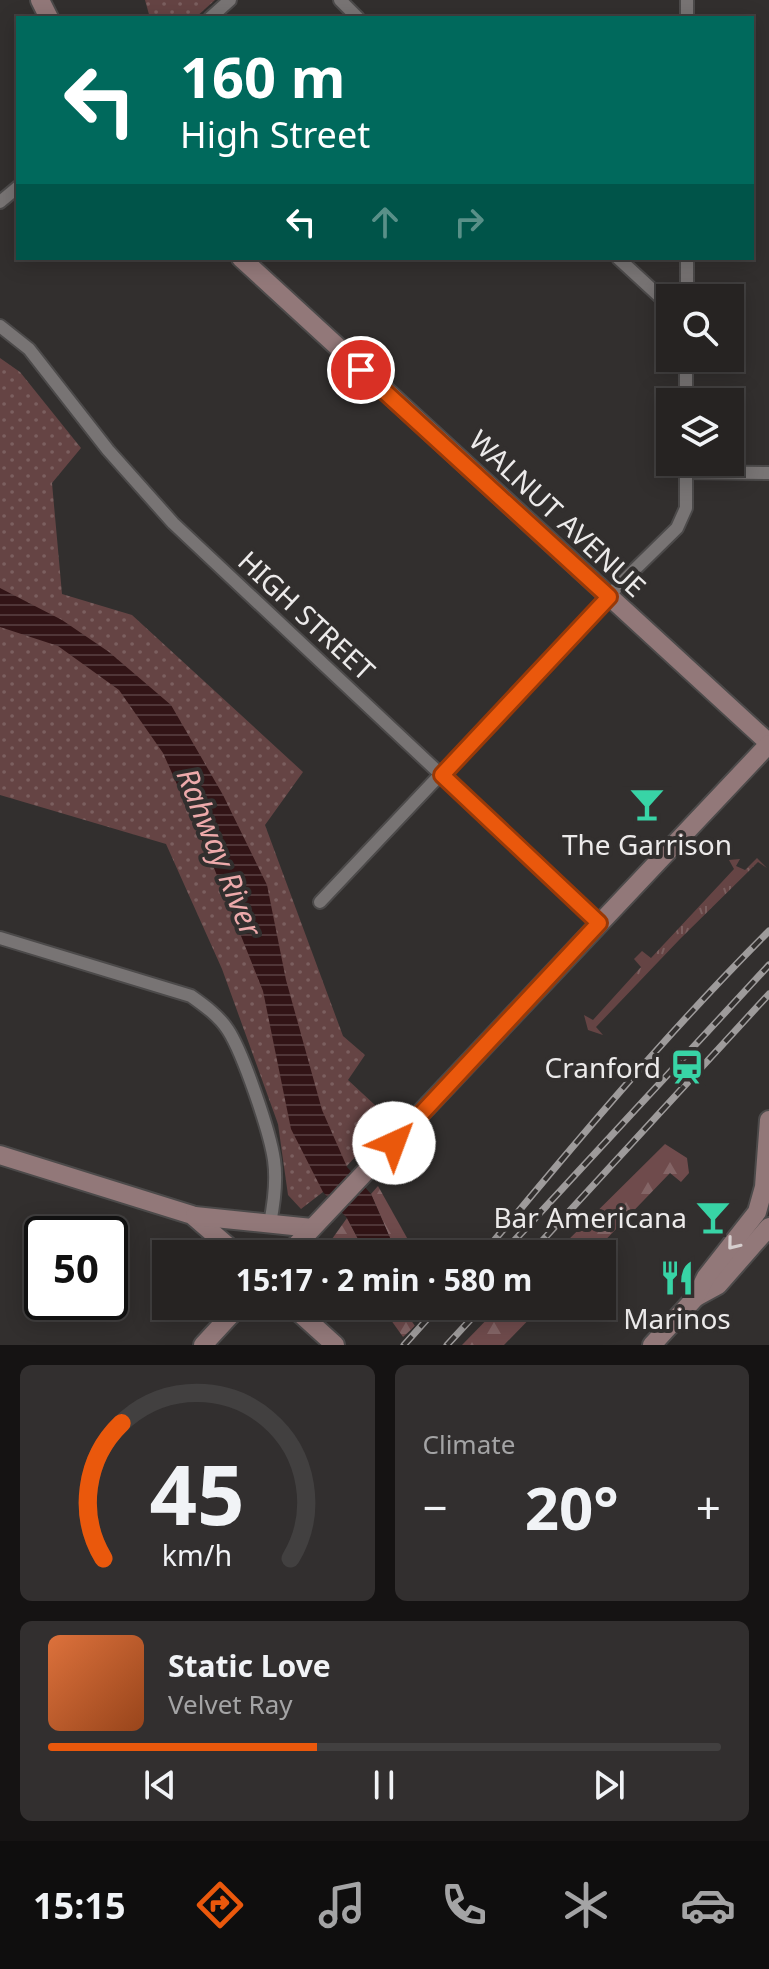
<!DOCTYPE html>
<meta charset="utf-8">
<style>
:root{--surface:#262322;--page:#322f2f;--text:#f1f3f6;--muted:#a4a4a5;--line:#424040;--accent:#ea580c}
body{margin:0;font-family:"Noto Sans",sans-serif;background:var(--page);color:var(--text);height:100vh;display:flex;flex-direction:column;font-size:30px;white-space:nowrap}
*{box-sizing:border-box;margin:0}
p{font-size:26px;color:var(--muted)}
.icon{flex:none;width:44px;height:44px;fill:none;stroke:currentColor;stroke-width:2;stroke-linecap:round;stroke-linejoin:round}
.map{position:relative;height:1345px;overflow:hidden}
.drawer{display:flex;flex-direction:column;gap:20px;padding:20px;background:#151313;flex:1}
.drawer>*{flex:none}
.hud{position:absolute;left:16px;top:16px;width:738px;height:244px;border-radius:0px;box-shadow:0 4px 20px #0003,0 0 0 2px var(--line);background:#00695c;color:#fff;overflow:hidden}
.controls{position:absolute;left:656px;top:284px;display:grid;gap:16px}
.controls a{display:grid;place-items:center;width:88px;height:88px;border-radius:0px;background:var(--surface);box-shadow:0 4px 20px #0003,0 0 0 2px var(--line);font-size:40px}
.speed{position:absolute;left:24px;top:1216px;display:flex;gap:16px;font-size:40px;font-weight:700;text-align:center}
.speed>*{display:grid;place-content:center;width:104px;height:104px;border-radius:50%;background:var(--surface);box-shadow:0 4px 20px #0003,0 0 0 2px var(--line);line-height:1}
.speed .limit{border:4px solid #111;border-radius:12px;background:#fff;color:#111}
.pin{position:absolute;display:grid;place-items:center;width:68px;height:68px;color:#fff;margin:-34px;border:4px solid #fff;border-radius:50%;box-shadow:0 2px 8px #0007}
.me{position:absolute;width:88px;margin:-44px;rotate:43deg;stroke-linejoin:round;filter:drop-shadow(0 0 6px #0008)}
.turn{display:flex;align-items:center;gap:28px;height:168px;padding:0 32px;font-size:36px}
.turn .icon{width:104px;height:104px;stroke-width:2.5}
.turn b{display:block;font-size:56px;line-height:68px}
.lanes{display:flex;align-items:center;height:76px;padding:0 32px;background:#0003;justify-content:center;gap:40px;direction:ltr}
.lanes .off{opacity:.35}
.big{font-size:60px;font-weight:700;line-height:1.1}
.drawer .tile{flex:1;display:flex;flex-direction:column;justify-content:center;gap:12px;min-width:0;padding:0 28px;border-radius:12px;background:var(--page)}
.drawer .dial{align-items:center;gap:0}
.dial svg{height:208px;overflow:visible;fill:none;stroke:var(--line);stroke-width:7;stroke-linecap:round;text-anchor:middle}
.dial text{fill:var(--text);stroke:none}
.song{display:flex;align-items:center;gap:24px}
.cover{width:96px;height:96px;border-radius:12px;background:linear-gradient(135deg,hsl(20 70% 55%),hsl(20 70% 35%))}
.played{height:8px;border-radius:4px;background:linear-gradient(90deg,var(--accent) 40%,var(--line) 40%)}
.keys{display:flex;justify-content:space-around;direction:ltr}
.heat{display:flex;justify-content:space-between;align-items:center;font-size:44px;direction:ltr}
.drawer .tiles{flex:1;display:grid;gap:20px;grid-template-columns:1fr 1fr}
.tile:last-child{grid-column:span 2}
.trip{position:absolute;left:152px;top:1240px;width:464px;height:80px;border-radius:0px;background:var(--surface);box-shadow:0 4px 20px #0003,0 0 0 2px var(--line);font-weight:700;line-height:80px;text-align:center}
.tab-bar{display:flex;height:128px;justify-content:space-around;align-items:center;background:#0f0e0e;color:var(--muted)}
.tab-bar .icon{width:56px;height:56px}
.tab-bar .selected{color:var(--accent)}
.tab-bar b{font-size:36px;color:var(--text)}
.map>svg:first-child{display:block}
.grass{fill:url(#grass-tufts)}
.forest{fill:url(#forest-firs)}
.park{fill:url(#park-dots)}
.water{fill:url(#water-rules)}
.pier{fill:#322f2e}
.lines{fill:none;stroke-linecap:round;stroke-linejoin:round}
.street-casing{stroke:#4c4a4a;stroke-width:16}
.secondary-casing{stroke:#4c4a4a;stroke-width:22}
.street{stroke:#787474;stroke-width:12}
.secondary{stroke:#927879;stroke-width:18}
.rail-casing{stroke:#9e9b9b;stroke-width:7}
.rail{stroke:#322f2e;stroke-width:4;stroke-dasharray:12;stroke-linecap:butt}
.oneway{stroke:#d6cece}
.route-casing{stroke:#983908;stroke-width:20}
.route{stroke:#ea580c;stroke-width:14}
.labels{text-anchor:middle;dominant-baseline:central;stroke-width:8;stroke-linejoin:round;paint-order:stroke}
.street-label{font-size:28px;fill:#eceaea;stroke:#322f2e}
.poi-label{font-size:28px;fill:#eceaea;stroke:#322f2e}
.water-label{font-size:30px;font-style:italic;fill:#edaaab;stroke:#322f2e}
</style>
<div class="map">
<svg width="769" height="1345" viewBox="0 0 769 1345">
<defs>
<pattern id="grass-tufts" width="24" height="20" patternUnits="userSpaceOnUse" patternTransform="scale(2)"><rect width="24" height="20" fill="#654444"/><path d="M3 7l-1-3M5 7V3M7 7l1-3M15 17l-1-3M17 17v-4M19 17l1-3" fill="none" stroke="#7b5f5f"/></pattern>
<pattern id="forest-firs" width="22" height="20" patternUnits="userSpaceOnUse" patternTransform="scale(2)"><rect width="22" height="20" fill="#6f4b4c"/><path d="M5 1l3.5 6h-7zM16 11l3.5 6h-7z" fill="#846566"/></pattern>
<pattern id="park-dots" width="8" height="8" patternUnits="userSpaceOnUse" patternTransform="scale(2)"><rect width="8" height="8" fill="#654444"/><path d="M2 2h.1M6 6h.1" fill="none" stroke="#7b5f5f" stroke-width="1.8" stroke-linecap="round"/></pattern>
<pattern id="water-rules" width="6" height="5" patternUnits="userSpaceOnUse" patternTransform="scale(2)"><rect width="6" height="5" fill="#321416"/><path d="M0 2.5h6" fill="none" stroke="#503638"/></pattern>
</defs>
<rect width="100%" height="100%" fill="#322f2e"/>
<path class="grass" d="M757 858 767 868 758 862 680 939 596 1027 603 1035 588 1030 584 1015 593 1020 641 967 634 959 642 951 651 958 734 869 729 860 740 859 736 866 745 870Z"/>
<g class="forest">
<path d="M665 1144 687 1158 689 1173 681 1182 670 1173 592 1254H554Z"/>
<path d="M378 1186 416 1254H397L371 1194Z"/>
<path d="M347 1218 366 1254H343L332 1239Z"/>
<path d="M381 1306H401L415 1326 403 1337Z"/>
<path d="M500 1306H542L504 1345H462Z"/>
</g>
<g class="park">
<path d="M145 0H215L195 18H150Z"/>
<path d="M0 358 20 372 81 448 52 483 62 594 132 615 303 772 265 825 343 1036 365 1055 348 1080 390 1119 323 1192 301 1209 288 1195 278 1124 222 969 166 844 0 795Z"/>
</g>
<path class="water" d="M0 588 62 620 109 652 171 705 223 795 267 885 286 980 322 1110 347 1167 371 1194 397 1254H366L347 1218 323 1192 291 1129 263 991 212 863 163 753 119 690 58 646 0 627Z"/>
<path class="pier" d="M432 1306 451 1330V1345H426L412 1329Z"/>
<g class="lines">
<g class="street-casing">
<g id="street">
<path d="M340 0 358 18"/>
<path d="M210 18 230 0"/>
<path d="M687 18V0"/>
<path d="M0 202 18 187"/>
<path d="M618 258 670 306"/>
<path d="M687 298V258"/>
<path d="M0 326 29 349 108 450 173 523 599 923"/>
<path d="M686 402V358"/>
<path d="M686 472 769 473"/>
<path d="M320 902 622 582 677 528 686 508V462"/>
<path d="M0 938 191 996C205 1006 219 1016 228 1030 243 1053 270 1132 274 1160 277 1181 274 1203 270 1223"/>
</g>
</g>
<g class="secondary-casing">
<g id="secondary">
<path d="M40 0 49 18"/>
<path d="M241 258 769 743"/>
<path d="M0 1155 192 1215 237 1254"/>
<path d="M195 1216 312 1228"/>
<path d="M288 1254 769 744"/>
<path d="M696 1297 718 1285 769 1227"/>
<path d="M292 1306 335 1345"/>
<path d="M203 1345 239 1306"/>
<path d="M652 1345 696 1297 706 1277 757 1212 764 1187 769 1120"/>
</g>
</g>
<use href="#street" class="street"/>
<use href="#secondary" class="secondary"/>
<g class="rail-casing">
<g id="rail">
<path d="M483 1254C575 1143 667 1033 769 931"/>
<path d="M502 1254 769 965"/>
<path d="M530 1254 769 994"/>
<path d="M404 1345 439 1306"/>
<path d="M447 1345 483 1306"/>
</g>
</g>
<use href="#rail" class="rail"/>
</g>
<defs><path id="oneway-chevron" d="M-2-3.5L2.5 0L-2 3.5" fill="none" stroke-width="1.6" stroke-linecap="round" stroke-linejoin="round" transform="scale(2)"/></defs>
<use class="oneway" href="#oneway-chevron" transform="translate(733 1244) rotate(129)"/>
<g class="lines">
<g class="route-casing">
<path id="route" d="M361 370 609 597 442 775 599 923 394 1143"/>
</g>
<use href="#route" class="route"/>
</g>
<defs>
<g id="bar-bare" transform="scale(2.76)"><path d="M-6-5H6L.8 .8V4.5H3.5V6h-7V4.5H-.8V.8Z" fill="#38d4a6" stroke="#322f2e" stroke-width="2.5" paint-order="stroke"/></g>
<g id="station-bare" transform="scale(2.76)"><path d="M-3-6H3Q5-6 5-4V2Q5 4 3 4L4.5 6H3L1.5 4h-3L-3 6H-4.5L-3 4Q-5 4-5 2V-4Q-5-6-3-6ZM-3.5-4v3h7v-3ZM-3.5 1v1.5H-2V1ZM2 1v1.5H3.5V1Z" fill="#38d4a6" stroke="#322f2e" stroke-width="2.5" paint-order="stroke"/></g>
<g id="restaurant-bare" transform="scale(2.76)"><path d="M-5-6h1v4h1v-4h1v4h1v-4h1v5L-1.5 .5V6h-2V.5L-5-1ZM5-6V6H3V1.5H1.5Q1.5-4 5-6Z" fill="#38d4a6" stroke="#322f2e" stroke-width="2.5" paint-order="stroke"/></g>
</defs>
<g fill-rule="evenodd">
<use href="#bar-bare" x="647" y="804"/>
<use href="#station-bare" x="687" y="1067"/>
<use href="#bar-bare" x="713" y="1217"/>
<use href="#restaurant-bare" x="677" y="1278"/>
</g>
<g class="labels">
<g class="street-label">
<text transform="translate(558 513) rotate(43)">WALNUT AVENUE</text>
<text transform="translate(307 615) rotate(43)">HIGH STREET</text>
</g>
<g class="poi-label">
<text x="647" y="844">The Garrison</text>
<text x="661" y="1067" text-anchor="end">Cranford</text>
<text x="687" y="1217" text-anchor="end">Bar Americana</text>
<text x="677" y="1318">Marinos</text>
</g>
<g class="water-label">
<text transform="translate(220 852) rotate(68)">Rahway River</text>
</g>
</g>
</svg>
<div class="controls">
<a><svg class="icon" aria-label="search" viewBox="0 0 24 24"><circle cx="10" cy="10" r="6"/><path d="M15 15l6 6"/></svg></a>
<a><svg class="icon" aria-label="layers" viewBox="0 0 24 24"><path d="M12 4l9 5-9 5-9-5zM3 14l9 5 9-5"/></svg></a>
</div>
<div class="speed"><div class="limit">50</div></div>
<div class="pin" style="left:361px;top:370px;background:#d93025"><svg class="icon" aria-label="arrive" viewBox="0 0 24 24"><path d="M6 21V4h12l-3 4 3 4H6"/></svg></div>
<svg class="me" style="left:394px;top:1143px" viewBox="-20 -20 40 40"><circle r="19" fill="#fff"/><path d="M0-13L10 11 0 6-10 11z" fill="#ea580c"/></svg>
<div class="trip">15:17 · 2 min · 580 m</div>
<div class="hud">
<div class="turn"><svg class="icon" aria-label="left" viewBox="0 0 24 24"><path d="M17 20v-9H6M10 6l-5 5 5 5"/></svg><div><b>160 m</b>High Street</div></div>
<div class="lanes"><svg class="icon" aria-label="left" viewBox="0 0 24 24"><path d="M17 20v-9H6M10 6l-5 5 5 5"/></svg><svg class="icon off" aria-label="ahead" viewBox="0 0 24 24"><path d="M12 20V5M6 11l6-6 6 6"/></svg><svg class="icon off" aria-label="right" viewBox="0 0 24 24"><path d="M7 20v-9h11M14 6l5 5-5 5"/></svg></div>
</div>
</div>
<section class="drawer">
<div class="tiles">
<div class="tile dial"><svg viewBox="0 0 100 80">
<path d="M14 69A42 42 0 1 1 86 69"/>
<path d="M14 69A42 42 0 0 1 21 17" stroke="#ea580c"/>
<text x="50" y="56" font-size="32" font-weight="700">45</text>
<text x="50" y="72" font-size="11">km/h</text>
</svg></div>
<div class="tile"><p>Climate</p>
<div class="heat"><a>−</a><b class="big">20°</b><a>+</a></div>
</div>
<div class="tile">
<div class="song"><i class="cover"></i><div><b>Static Love</b><p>Velvet Ray</p></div></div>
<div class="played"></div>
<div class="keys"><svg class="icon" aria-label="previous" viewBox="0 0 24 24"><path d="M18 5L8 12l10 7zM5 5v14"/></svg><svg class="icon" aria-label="pause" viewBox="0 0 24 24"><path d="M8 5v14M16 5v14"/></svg><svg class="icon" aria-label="next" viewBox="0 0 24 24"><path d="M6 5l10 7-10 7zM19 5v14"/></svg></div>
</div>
</div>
</section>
<nav class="tab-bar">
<b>15:15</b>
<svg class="icon selected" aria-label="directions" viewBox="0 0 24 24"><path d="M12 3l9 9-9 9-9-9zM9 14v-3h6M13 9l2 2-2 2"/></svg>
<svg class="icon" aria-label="music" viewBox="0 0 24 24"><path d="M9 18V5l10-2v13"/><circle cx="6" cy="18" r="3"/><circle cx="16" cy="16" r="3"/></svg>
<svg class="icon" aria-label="phone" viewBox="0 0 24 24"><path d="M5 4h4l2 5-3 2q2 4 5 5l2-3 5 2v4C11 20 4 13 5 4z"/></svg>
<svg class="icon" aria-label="climate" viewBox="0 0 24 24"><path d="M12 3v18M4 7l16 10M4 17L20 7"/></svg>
<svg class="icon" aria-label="car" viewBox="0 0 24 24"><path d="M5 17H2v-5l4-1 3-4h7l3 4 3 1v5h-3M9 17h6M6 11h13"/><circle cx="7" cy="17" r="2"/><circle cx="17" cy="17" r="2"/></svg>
</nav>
